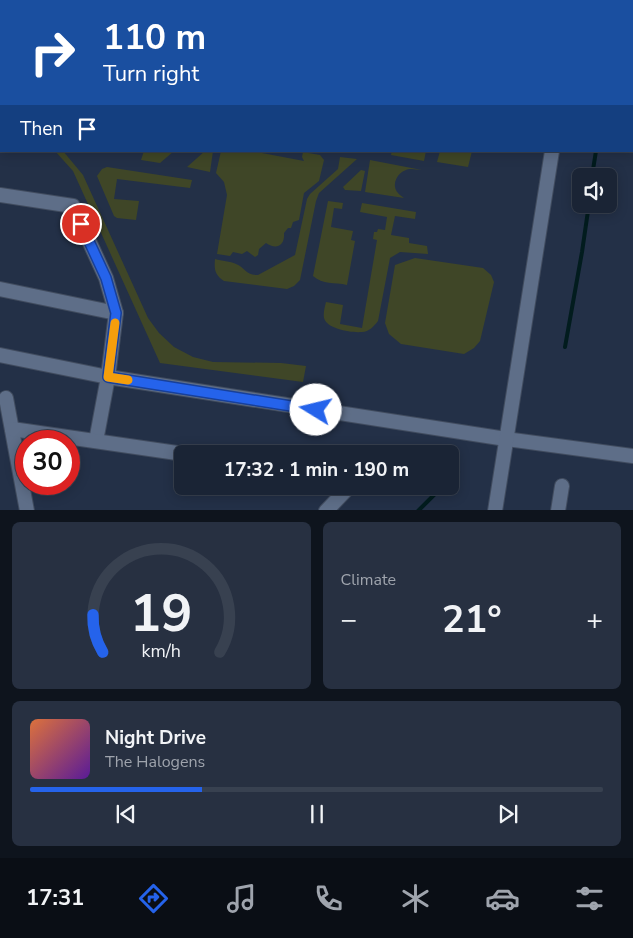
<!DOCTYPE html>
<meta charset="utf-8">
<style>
:root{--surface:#1a2435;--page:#273041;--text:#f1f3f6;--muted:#9fa4ad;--line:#384150;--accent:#2563eb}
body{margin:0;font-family:"Nunito Sans",sans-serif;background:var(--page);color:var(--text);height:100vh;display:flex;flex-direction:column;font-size:19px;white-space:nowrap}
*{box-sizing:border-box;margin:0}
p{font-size:16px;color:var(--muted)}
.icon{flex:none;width:28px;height:28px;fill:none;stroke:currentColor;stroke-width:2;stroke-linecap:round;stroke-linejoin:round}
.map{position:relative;height:510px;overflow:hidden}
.side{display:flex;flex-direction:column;gap:12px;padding:12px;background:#0e141d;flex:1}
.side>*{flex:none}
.guide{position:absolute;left:0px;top:0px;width:634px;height:152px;box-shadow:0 2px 12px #0003,0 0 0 1px var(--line);background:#1a4fa0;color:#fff;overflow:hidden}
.fabs{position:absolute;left:572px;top:168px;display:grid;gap:10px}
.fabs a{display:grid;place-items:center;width:45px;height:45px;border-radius:8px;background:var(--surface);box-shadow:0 2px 12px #0003,0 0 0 1px var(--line);font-size:25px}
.speed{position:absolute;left:15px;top:430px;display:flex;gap:10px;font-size:25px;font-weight:700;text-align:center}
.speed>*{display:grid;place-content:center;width:65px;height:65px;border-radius:50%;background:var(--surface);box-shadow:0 2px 12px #0003,0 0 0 1px var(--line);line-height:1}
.speed .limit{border:8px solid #d22;background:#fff;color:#111}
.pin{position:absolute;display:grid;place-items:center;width:42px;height:42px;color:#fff;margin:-21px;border:2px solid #fff;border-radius:50%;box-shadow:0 1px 5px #0007}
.me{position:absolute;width:55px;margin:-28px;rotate:279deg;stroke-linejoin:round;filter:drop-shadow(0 0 4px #0008)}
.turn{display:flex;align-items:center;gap:18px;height:105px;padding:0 20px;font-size:22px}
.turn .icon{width:65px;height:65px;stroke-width:2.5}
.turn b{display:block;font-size:35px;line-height:42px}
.then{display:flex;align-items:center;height:48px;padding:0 20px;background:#0003;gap:10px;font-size:19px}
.big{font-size:38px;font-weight:700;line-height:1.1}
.side .widget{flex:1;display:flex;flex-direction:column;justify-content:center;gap:8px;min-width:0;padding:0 18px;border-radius:8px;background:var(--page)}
.side .dial{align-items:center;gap:0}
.dial svg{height:130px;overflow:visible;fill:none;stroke:var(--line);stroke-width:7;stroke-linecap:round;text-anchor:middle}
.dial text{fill:var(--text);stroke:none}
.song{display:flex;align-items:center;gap:15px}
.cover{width:60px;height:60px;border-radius:8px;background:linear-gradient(135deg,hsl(20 70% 55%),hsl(270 70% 35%))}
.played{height:5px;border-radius:2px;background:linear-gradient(90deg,var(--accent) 30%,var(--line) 30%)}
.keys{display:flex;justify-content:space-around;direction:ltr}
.heat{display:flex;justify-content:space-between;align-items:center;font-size:28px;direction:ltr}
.side .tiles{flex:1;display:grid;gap:12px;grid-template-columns:1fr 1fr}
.widget:last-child{grid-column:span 2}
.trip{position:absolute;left:174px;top:445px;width:285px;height:50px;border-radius:8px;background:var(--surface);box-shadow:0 2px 12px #0003,0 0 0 1px var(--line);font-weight:700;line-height:50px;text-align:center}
.menu{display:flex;height:80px;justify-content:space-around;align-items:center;background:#0a0e15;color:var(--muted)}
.menu .icon{width:35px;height:35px}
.menu .selected{color:var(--accent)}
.menu b{font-size:22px;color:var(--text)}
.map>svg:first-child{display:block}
.green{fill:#3f4627}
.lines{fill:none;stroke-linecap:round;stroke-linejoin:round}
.stream{stroke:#021c1e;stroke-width:4}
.minor-casing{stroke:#414c5f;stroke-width:16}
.minor{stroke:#5e6e88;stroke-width:14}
.route-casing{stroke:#184099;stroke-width:12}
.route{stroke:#2563eb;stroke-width:9}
.slow{stroke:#f59e0b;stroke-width:9}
</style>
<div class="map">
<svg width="633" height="511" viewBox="0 0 633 511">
<rect width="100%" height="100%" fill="#233047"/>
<g class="green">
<path d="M55 151H63L83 175 148 318 159 333 174 347 193 357 213 362 281 363 306 366 303 382 160 363 73 171Z"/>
<path d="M144 151H174L160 163 141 160Z"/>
<path d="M205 151H213L210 172 187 167Z"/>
<path d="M221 151H252L304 161 302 157 303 152 320 155 324 160 319 181 304 193 299 220 293 222 291 228H288L284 233C285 246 276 250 266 243L259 249 258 255 255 257 247 251 242 254 233 252 230 256 217 254 227 195 224 182 216 173Z"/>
<path d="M392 151H426L424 161 391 155Z"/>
<path d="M440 151H472L468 167 437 162Z"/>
<path d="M340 157 357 159 319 193 316 201 300 280 294 286 287 289 224 281C215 275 214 270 215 259 222 261 230 261 236 264 246 268 245 275 258 275L295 255 307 199 310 194 338 169Z"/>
<path d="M370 160 422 170C417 170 410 168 406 170 397 173 391 185 398 193 399 195 402 196 404 198L365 192Z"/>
<path d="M107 167 192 180 190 188 117 179 114 199 139 201 136 220 117 218 114 216 97 176 102 169Z"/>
<path d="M361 170 365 171 361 191 345 190 343 187Z"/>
<path d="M328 201 343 203 342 209 334 208 331 227 353 231 351 240 355 241 347 285C334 282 323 285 313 276Z"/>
<path d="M362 203 416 212 415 219 395 216 391 235 409 238V243L427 246 428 254 400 252 390 258 378 321C374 326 369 332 362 332 351 333 327 329 324 318 323 313 325 306 326 302L343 305 340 324 362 328 377 240 373 239 374 232H377L378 229 385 230 387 217 360 212Z"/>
<path d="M415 258 483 268 491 275 494 282 480 341 474 348 464 354 401 344 389 334 385 323 395 265Z"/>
</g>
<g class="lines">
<g class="stream">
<path d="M616 1V0"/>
<path d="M592 176 596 151"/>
<path d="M565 347 582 252 589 204"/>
<path d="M450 480 458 472"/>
<path d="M418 511 443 486"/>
</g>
<g class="minor-casing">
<g id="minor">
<path d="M576 1V0"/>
<path d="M0 195 73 206 106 278 116 313 108 377 96 441"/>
<path d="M0 289 116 313"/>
<path d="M0 355 108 377 506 439 633 456"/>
<path d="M6 398 27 511"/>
<path d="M12 429 184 454"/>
<path d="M326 511 350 486"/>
<path d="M495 511 552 151"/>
<path d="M558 511 562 486"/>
</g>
</g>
<use href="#minor" class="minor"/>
</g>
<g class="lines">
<g class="route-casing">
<path id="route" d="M81 224 106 278 116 313 108 377 316 410"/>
</g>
<use href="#route" class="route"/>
<path class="slow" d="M115 323 108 377 128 380"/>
</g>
</svg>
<div class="fabs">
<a><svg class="icon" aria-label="sound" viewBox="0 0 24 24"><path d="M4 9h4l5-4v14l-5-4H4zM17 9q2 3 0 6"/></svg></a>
</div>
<div class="speed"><div class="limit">30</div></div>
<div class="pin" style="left:81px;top:224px;background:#d93025"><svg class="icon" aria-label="arrive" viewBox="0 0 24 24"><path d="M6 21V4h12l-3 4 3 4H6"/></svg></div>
<svg class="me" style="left:316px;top:410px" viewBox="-20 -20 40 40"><circle r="19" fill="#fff"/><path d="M0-13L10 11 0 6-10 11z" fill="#2563eb"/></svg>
<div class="trip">17:32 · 1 min · 190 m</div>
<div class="guide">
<div class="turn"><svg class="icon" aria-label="right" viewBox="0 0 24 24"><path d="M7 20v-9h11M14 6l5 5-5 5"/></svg><div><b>110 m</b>Turn right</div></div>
<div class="then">Then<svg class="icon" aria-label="arrive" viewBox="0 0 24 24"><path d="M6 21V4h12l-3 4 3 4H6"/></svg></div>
</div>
</div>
<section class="side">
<div class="tiles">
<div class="widget dial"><svg viewBox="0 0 100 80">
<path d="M14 69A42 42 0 1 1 86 69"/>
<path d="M14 69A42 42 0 0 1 8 46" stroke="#2563eb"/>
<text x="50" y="56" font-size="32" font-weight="700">19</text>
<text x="50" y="72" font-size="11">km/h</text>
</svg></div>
<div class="widget"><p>Climate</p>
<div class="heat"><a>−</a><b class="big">21°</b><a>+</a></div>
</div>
<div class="widget">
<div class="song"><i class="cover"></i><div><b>Night Drive</b><p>The Halogens</p></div></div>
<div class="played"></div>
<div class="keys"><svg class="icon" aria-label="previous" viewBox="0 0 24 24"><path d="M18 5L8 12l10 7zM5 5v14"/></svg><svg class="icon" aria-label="pause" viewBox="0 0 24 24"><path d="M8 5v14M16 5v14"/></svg><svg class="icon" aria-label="next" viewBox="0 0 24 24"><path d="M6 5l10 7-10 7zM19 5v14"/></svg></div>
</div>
</div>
</section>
<nav class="menu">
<b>17:31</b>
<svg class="icon selected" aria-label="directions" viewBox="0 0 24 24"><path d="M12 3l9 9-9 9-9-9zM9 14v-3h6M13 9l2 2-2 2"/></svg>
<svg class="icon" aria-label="music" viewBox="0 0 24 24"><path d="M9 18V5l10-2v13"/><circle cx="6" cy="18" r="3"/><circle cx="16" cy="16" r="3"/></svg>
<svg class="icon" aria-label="phone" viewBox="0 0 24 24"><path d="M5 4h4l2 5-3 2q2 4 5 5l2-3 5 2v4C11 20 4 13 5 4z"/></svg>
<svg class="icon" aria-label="climate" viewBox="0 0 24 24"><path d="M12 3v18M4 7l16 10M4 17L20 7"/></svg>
<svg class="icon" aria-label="car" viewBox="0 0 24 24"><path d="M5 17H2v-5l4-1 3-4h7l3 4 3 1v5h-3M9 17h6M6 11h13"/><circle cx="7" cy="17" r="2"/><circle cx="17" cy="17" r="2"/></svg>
<svg class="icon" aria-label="filters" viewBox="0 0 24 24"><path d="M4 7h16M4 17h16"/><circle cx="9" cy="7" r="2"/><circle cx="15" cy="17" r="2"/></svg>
</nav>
